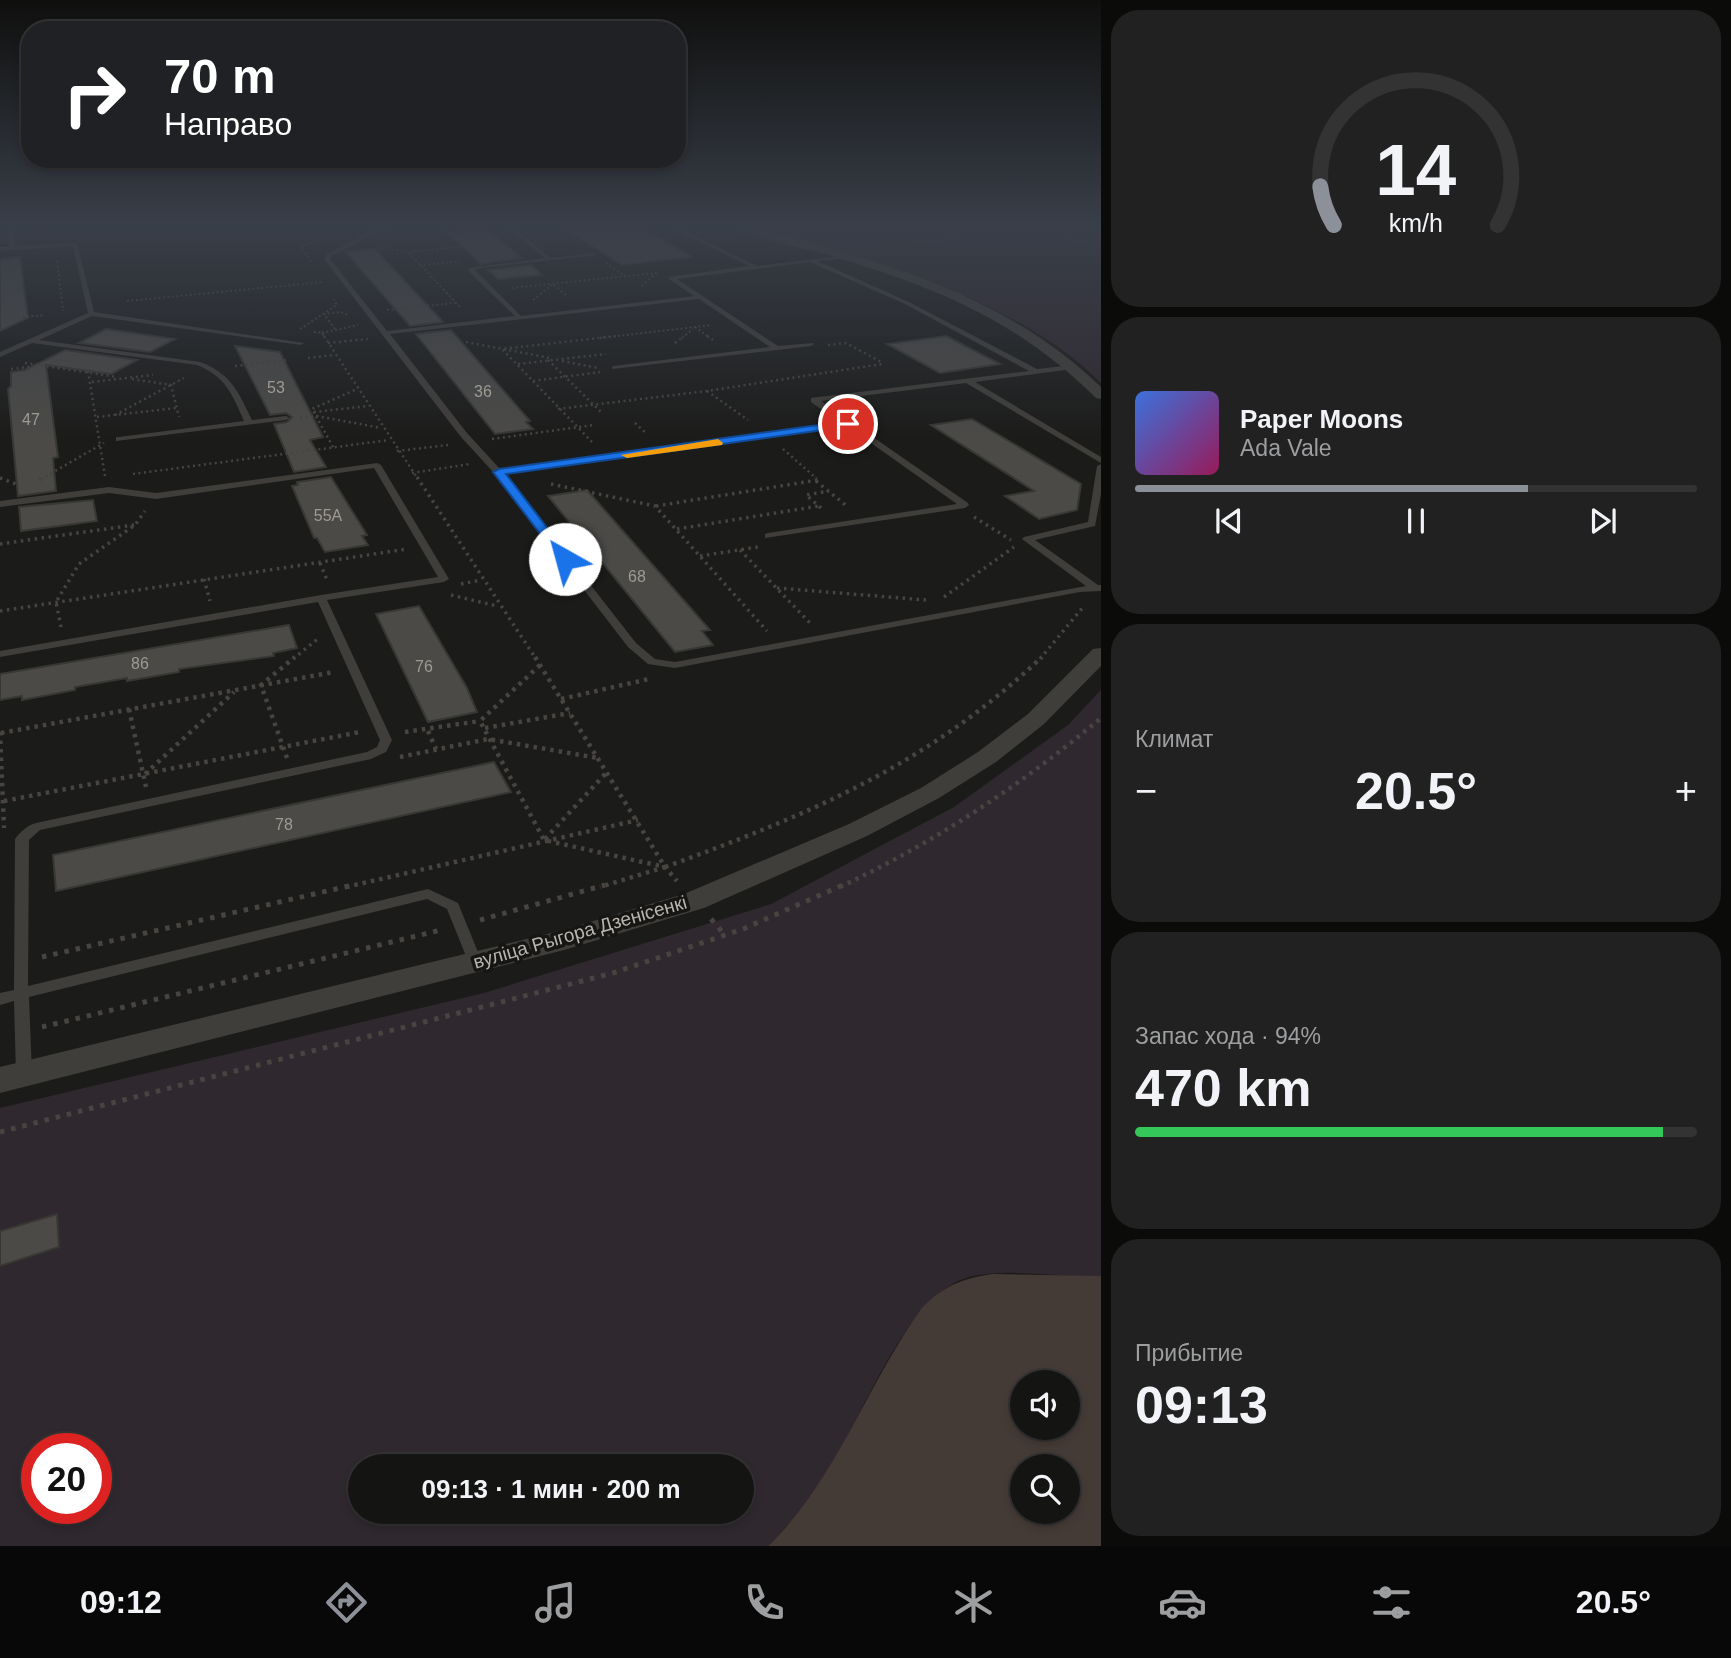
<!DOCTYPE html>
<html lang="ru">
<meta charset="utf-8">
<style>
:root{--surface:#141413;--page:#212121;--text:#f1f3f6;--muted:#9d9ea0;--line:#333;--accent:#8c9099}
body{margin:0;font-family:Helvetica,sans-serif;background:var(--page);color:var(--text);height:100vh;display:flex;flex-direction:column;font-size:26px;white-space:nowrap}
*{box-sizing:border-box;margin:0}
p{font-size:23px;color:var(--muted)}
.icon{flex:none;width:38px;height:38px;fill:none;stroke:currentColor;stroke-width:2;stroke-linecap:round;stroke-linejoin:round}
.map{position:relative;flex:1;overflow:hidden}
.side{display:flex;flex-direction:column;gap:10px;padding:10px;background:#0b0b0a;width:630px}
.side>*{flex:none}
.banner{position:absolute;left:21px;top:21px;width:665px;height:147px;border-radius:28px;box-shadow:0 4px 10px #0003,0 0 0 2px var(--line);background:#202124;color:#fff;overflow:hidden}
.fabs{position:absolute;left:1010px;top:1370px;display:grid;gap:14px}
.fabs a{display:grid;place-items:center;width:70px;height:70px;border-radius:50%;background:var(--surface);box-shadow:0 4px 10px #0003,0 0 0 2px var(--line);font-size:35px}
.speed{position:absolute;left:21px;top:1433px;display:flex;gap:14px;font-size:35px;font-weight:700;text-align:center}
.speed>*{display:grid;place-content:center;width:91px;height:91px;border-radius:50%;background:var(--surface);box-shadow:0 4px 10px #0003,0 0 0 2px var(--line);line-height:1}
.speed .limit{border:10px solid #d22;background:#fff;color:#111}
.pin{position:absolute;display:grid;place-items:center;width:60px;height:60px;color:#fff;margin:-30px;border:4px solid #fff;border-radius:50%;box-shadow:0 2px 7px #0007}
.me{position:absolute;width:77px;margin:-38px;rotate:322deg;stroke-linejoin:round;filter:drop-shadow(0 0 5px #0008)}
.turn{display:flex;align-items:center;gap:24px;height:147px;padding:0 28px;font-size:32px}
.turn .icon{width:91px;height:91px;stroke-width:2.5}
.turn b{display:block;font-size:49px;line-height:60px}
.big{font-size:52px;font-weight:700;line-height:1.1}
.side .tile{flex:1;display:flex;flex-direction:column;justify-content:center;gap:10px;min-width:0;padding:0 24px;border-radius:28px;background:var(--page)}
.side .dial{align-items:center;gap:0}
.dial svg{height:182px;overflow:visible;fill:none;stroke:var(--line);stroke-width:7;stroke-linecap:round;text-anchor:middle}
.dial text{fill:var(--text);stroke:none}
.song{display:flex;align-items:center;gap:21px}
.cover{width:84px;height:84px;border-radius:10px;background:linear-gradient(135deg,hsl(220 70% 55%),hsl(330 70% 35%))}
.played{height:7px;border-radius:4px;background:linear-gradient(90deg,var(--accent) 70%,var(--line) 70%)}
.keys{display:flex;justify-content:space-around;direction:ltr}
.heat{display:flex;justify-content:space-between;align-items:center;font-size:38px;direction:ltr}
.charge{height:10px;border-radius:5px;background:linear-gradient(90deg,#34c759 94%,var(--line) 0)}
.trip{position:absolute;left:348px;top:1454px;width:406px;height:70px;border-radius:35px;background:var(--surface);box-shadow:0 4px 10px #0003,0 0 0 2px var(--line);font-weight:700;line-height:70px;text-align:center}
.menu{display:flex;height:112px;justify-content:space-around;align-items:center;background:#080808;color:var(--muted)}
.menu .icon{width:49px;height:49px}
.menu .selected{color:var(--accent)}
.menu b{font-size:32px;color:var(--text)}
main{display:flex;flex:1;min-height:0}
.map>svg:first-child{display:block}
.green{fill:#30282f;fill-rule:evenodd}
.water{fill:#453b36;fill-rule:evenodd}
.building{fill:#4b4a47;stroke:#373734;stroke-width:2}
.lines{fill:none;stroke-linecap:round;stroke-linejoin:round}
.path-far4{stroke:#474441;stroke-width:2;stroke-dasharray:2 2.5;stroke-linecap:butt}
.path-far3{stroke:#474441;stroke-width:2.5;stroke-dasharray:2 3.5;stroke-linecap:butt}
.path-far2{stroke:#474441;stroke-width:3.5;stroke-dasharray:2.5 4.5;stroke-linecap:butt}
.path-far1{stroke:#474441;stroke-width:4.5;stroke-dasharray:3.5 5;stroke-linecap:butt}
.path{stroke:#474441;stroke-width:5;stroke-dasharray:4.5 7;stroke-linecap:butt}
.lane{fill:#403e3b;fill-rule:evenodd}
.street{fill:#403e3b;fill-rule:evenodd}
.route{fill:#1a73e8;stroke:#114b97;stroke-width:2}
.slow{fill:#f59e0b}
.labels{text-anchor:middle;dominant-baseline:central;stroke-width:7;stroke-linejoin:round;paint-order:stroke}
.number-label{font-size:16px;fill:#9e9a94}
.street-label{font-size:19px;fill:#b9b4ad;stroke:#161614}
</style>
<main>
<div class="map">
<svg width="1101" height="1546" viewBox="0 0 1101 1546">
<rect width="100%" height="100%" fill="#1b1b19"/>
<g class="green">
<path d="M744 226 1101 228V383C1016 296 858 257 744 226Z"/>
<path d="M1101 690V1276C1059 1278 1015 1268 973 1276 909 1289 866 1409 833 1462 815 1492 793 1521 768 1546H0V1108L484 993 771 904 954 807 1068 725ZM37 1449H96V1508H37ZM360 1466H742V1512H360Z"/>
</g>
<path class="water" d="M993 1274 1101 1276V1546H768C838 1478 866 1385 922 1308 943 1286 963 1278 993 1274ZM1022 1382H1068V1428H1022ZM1022 1466H1068V1512H1022Z"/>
<g class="building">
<path d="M561 226H638L692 257 622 265Z"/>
<path d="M488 230 522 258 481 264 448 233Z"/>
<path d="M375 249 430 308 443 322 410 326 345 251Z"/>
<path d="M20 257 28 318 0 331V259Z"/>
<path d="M531 265 542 275 498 279 488 270Z"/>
<path d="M106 329 175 339 150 352 79 343Z"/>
<path d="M451 330 530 421 526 422 533 429 495 434 416 334Z"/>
<path d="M946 336 1000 364 940 373 887 344Z"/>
<path d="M235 346 280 352 323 437 310 440 326 467 294 472 274 424 287 422 292 417 286 413 270 415Z"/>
<path d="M65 350 137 360 111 374 46 365 58 457 53 458 56 491 18 496 8 389 11 386V372L25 370Z"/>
<path d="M972 419 1081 484 1077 510 1039 519 1005 496 1034 491 931 425Z"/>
<path d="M331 477 367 535 362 536 368 545 325 552 317 538H314L292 486 298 485 297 482Z"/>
<path d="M587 490 710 630 702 631 713 645 675 652 548 496Z"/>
<path d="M93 500 97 521 21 531 19 507Z"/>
<path d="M419 606 467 688 477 712 428 722 376 614Z"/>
<path d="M289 625 297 648 273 653 274 656 179 669V672L127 681V678L75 687V690L22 700V696L0 700V674Z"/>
<path d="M494 762 511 792 56 891 53 855Z"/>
<path d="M57 1214 59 1247 0 1266V1231Z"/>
</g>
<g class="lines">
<g class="path-far4">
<path d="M25 226 44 228"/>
<path d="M1021 226 1101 246"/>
<path d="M427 230 475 226"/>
<path d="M378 248 409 252 505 243"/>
<path d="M877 248 949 239 982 226"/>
<path d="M409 253 461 308"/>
<path d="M57 261 63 311"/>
<path d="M311 262 301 247 322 238"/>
<path d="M606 263 625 276"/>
<path d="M419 265 457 262"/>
<path d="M512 288 656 273 640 288"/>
<path d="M533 300 553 284 567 296"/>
<path d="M127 301 324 282"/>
<path d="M387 310 455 303"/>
<path d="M0 319 45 315"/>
<path d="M695 327 710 338"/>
<path d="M300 329 337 305 334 299"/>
<path d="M335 329 324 314 340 312 348 315"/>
<path d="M314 332 322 333 325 338"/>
<path d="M322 333 358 325"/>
<path d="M600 338 712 325"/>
<path d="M682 338 693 329"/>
</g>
<g class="path-far3">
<path d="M324 336 418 479"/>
<path d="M707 336 713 340"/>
<path d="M466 342 550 358"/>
<path d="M328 343 368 339"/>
<path d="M675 343 684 336"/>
<path d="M828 345 846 343 883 363"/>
<path d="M308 358 334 355"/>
<path d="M548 360 602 413"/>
<path d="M562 361 598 368"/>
<path d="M25 363 117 377"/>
<path d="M518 364 606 354"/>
<path d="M235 366 289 360"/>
<path d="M11 369 37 366"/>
<path d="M88 371 105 476"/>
<path d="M132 379 171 385 179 417"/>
<path d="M533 381 600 372"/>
<path d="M92 382 153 375"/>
<path d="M707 391 748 420"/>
<path d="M558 409 707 391 882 364"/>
<path d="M314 412 368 406"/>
<path d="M115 415 184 378"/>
<path d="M97 417 176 408"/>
<path d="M300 418 317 416 381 428"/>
<path d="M635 423 647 434"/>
<path d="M492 439 593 425"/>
<path d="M592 442 502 349 616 336"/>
<path d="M333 447 312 409 357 389"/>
<path d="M783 449 817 479"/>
<path d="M397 451 448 445"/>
<path d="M412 473 470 464"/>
<path d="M133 474 389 440"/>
<path d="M0 478 3 479"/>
<path d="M41 479 104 443"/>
</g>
<g class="path-far2">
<path d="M417 477 536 659"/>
<path d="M0 478 16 484"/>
<path d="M39 480 44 477"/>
<path d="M816 481 848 507"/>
<path d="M551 484 655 506 767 631"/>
<path d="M656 506 818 480 815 477"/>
<path d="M821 508 806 495 829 491"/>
<path d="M974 517 1011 540"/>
<path d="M677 529 819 506"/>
<path d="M0 544 134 525"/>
<path d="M740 550 810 623"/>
<path d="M700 556 758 547"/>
<path d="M320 563 327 580"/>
<path d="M204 579 210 601"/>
<path d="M461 584 481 580"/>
<path d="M777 588 926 600"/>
<path d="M451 595 497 606"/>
<path d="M944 597 1014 547"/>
<path d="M0 611 407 549"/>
<path d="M61 627 56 602 79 564 135 525 145 511"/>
<path d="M293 659 320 637"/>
<path d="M1040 659 1084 606"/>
</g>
<g class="path-far1">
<path d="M535 657 665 867 600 887"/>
<path d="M540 665 480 721 544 840 665 867 677 881"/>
<path d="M561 699 649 679"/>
<path d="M129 709 146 787"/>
<path d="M485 728 570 713"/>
<path d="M428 731 436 749"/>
<path d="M0 732 4 828"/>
<path d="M405 732 480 721"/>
<path d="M1 733 334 672"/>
<path d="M400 757 488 739 598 758"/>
<path d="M287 758 261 685 295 657"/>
<path d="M145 774 234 692"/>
<path d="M4 801 360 732"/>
<path d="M545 839 607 772"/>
<path d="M665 867C811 814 927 765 1042 657"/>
<path d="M346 887 638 820"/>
<path d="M840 887C935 842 1020 786 1101 718"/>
</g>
<g class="path">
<path d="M711 919 724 934"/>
<path d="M480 920 605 885"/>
<path d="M42 957 353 885"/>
<path d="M42 1027 441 930"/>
<path d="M0 1132 613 973 743 929 843 885"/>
</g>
<g class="lane">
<path d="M8 226H13L15 246 77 243 94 312 304 343 301 345 92 316 39 340 200 362C232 374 238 392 252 420L286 416 290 418 286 420 116 441V437H119L244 421C232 394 226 377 197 365L32 343 0 357V352L88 313 73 246 0 251V247H9Z"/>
<path d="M399 226H417L380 230 331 256 330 259 387 331 515 316 470 273 468 268 545 258 506 226H511L551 258 594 253 597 255 474 269 521 316 694 296 669 279V277L749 266 667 226H674L757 266 849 255 847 258 817 261 909 302 1037 369 1073 365 1077 367 1073 369 975 382 1101 457V463L966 383 821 401 968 503 969 505 965 508 765 538V534L768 533 957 504 847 426 504 474 636 643 655 659 675 662 1086 586 1022 539 1024 537 1088 522 1097 466 1101 464V494L1095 526 1035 540 1098 585H1101V591L1080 592 675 668 648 664 628 647 495 474 461 437 324 259 327 254 377 228ZM810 262 905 304 1029 371 811 398V402L841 423 500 469 467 433 390 334 699 299 770 347 614 366 612 367V369L811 346 814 344 813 343 778 346 677 279Z"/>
<path d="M377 463 381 465 449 579 444 582 327 600 392 740 386 752 371 759 40 830 29 840 28 986 428 889 458 903 482 962 480 966 475 967 470 966 447 909 427 899 29 997 32 1075 30 1080 24 1081 18 1080 16 1075 14 1001 0 1005V993L14 990 15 839C20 832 28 825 36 823L367 752 377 747 380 740 318 602 0 657V651L321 595 438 577 374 468 156 499 109 493 0 507V501L109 487 156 493Z"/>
</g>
<g class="street">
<path d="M731 226H747C875 259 1004 293 1101 387V399L1096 398C1017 320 937 288 832 256 808 248 749 239 731 226Z"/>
<path d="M1101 648V666L1044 724 996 762 939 798 867 836 704 908 564 950 0 1093V1067L563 930 684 894 849 824 921 788 978 752 1028 714 1093 649Z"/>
</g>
</g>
<linearGradient id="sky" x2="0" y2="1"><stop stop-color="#0f0f0e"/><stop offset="0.51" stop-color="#393f49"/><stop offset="1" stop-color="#393f49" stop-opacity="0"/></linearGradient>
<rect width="1101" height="442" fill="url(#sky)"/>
<path class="route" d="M848 421 852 426 506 474 571 559 565 562 561 561 493 472 499 469Z"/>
<path class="slow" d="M718 439 723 443 722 445 627 458 621 455Z"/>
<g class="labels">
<g class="number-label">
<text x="276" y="387">53</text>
<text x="483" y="391">36</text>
<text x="31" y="419">47</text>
<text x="328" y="515">55A</text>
<text x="637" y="576">68</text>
<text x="140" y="663">86</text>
<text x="424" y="666">76</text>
<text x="284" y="824">78</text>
</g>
<g class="street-label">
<text transform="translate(580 932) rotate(-16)">вуліца Рыгора Дзенісенкі</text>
</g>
</g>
</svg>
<div class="fabs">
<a><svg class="icon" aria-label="sound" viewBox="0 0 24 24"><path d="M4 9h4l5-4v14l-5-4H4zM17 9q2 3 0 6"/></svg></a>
<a><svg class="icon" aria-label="search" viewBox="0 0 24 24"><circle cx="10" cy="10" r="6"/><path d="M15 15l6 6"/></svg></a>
</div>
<div class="speed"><div class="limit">20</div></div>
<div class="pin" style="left:848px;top:424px;background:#d93025"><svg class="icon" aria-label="arrive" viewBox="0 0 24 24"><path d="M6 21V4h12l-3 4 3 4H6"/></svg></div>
<svg class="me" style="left:565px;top:559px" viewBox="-20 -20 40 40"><circle r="19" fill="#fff"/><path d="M0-13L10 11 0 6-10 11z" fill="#1a73e8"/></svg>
<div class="trip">09:13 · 1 мин · 200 m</div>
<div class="banner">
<div class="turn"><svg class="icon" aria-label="right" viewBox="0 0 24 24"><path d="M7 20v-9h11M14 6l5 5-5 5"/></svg><div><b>70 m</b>Направо</div></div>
</div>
</div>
<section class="side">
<div class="tile dial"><svg viewBox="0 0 100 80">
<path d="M14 69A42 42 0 1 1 86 69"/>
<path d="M14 69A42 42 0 0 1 8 52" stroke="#8c9099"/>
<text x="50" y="56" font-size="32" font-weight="700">14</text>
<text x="50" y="72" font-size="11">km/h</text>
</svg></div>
<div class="tile">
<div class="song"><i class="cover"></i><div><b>Paper Moons</b><p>Ada Vale</p></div></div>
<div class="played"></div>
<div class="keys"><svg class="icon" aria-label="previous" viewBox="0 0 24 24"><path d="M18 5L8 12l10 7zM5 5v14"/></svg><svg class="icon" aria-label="pause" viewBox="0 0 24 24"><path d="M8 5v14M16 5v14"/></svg><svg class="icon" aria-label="next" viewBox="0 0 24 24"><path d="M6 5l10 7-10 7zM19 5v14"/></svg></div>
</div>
<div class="tile"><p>Климат</p>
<div class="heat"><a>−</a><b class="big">20.5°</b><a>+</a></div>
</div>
<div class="tile"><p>Запас хода · 94%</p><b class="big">470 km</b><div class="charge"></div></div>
<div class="tile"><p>Прибытие</p><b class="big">09:13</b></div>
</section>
</main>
<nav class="menu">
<b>09:12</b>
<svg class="icon selected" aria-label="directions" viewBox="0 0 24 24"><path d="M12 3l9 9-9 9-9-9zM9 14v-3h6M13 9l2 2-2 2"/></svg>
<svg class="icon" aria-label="music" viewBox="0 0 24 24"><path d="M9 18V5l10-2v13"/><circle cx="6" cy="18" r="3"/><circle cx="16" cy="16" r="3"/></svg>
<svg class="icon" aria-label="phone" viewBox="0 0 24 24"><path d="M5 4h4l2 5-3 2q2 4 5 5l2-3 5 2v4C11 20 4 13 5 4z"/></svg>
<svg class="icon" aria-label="climate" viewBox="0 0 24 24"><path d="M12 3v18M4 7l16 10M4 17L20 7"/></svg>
<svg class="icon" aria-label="car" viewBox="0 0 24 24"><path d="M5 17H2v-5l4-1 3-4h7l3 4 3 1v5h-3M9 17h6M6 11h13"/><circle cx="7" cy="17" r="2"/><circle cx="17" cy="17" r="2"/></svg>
<svg class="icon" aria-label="filters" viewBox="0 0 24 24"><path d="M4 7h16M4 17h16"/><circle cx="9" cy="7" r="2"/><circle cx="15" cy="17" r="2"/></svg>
<b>20.5°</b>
</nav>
